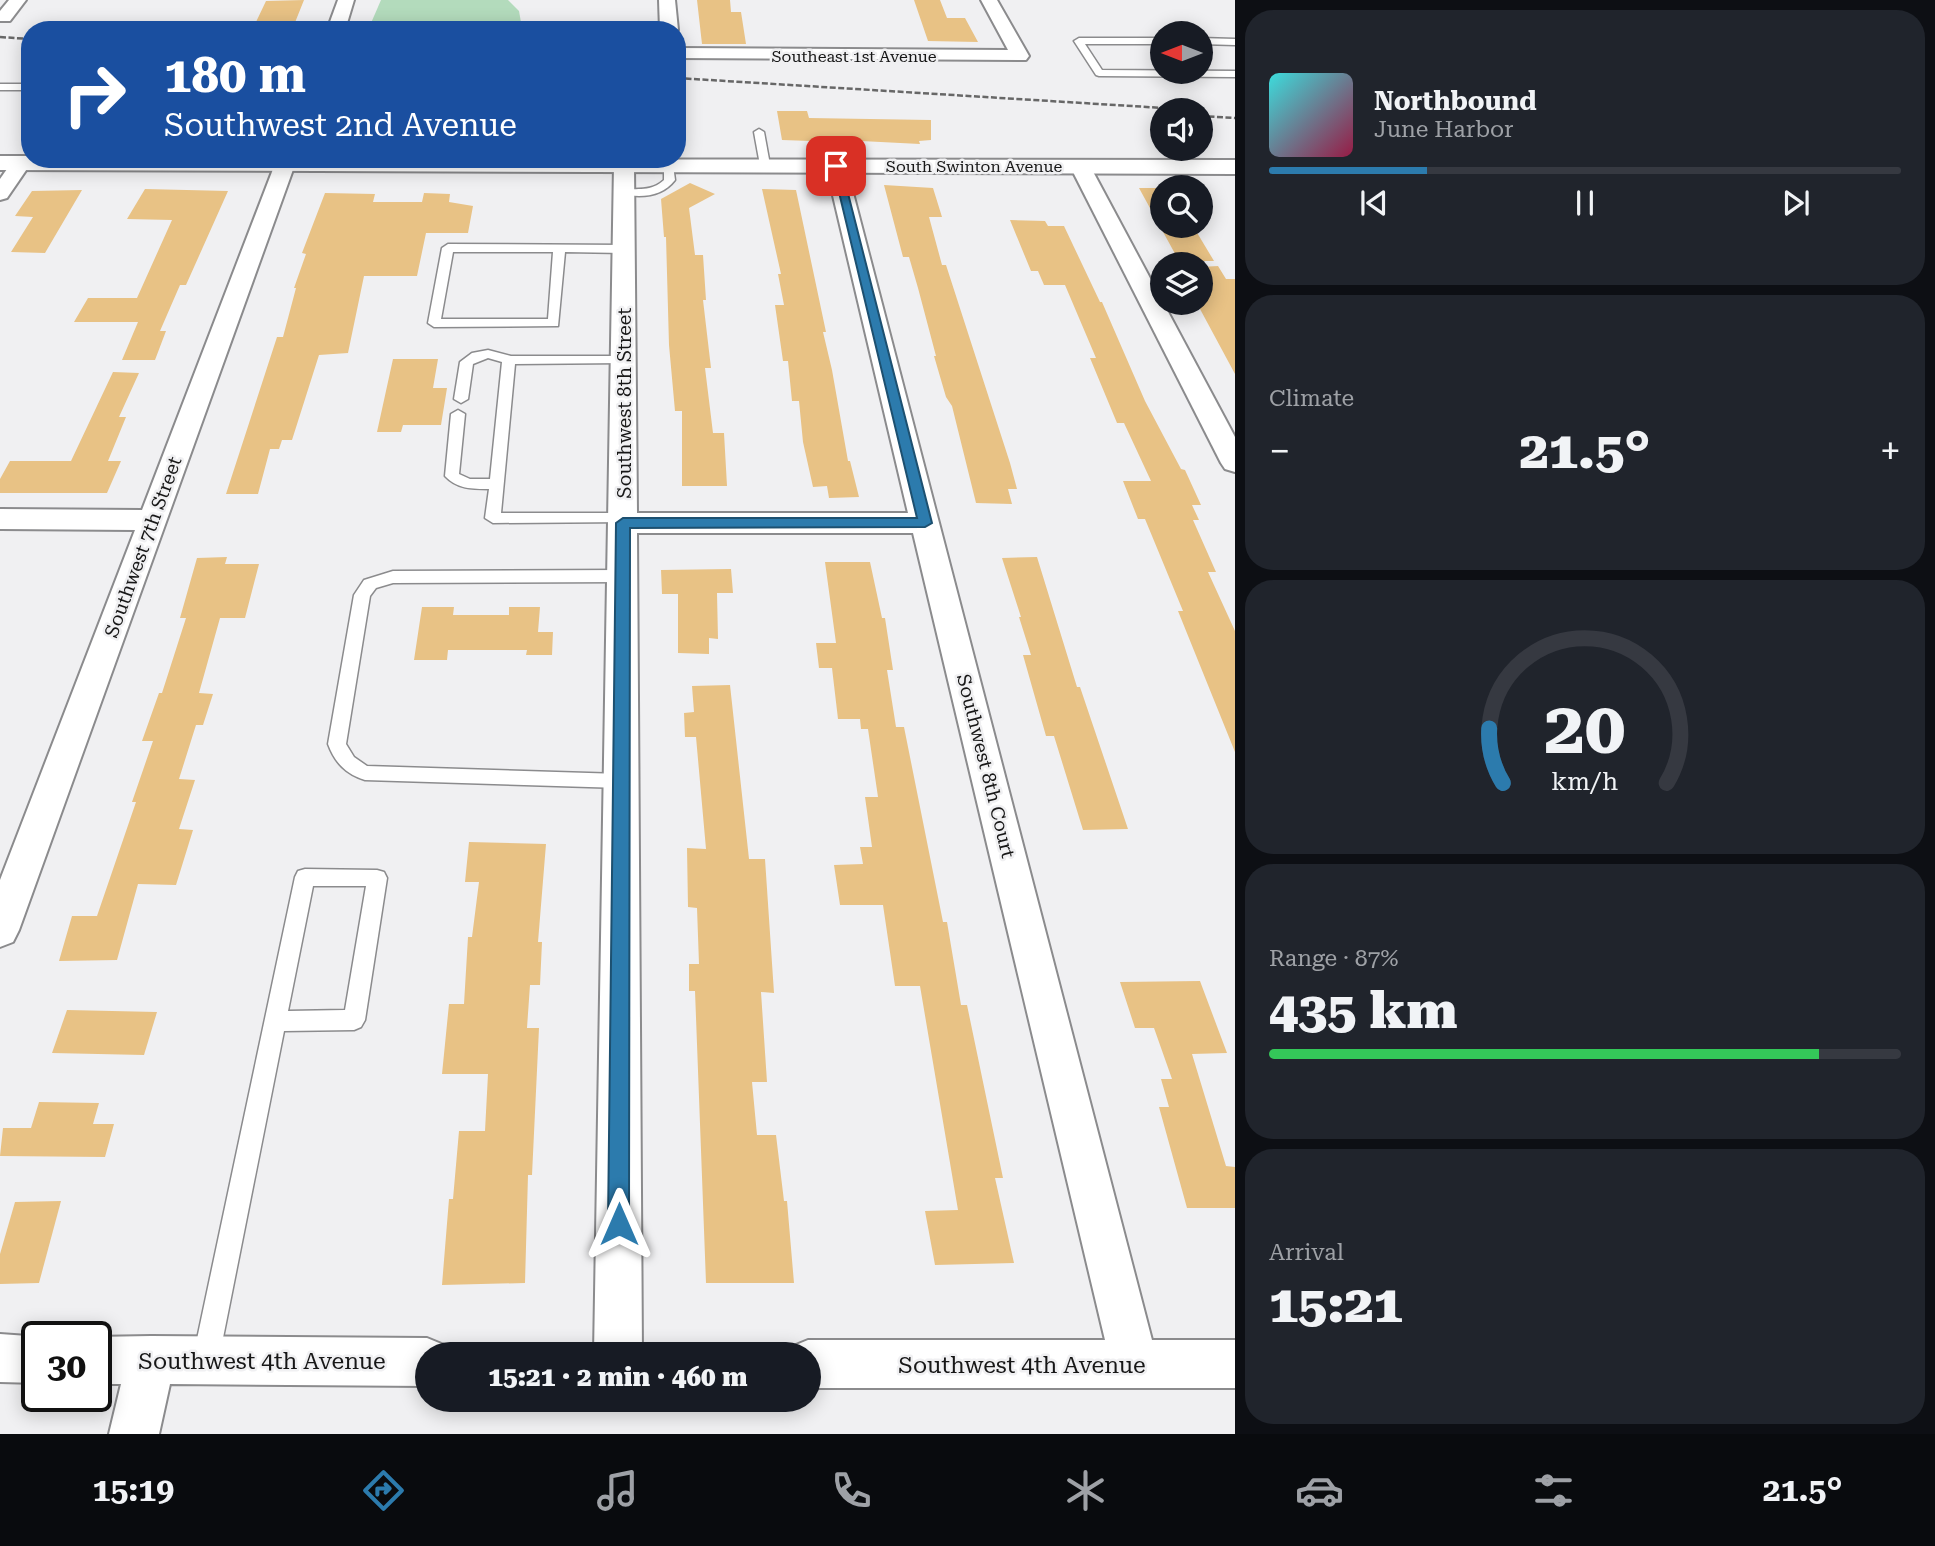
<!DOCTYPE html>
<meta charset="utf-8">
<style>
:root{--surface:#171b24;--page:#20242c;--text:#f1f3f6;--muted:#9ea1a6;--line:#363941;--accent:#2c7bad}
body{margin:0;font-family:"Roboto Serif",serif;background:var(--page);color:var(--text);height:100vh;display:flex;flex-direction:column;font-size:26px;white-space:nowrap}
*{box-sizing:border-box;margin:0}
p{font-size:23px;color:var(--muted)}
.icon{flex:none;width:38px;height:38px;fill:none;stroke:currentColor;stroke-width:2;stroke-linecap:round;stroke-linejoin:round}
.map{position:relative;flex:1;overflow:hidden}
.details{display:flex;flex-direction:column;gap:10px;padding:10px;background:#0d0f14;width:700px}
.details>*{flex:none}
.banner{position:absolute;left:21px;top:21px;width:665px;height:147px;border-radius:28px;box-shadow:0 4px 18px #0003;background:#1a4fa0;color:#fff;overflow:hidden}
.needle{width:46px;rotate:270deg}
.controls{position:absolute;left:1150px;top:21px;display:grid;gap:14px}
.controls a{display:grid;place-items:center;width:63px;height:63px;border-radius:50%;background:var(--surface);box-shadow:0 4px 18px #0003;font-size:35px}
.speed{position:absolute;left:21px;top:1321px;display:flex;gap:14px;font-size:35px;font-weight:700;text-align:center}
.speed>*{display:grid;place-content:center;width:91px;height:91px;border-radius:50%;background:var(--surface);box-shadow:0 4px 18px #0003;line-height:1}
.speed .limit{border:4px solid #111;border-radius:10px;background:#fff;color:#111}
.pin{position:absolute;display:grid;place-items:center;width:60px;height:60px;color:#fff;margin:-30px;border-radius:14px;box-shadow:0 4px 10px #0006}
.me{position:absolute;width:77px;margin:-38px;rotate:0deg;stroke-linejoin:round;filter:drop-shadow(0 0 5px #0008)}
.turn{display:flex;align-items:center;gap:24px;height:147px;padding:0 28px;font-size:32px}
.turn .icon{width:91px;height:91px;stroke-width:2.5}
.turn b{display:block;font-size:49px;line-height:60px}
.big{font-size:52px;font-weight:800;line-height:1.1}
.details .card{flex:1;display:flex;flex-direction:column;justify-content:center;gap:10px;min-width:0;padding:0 24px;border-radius:28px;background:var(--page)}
.details .dial{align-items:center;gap:0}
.dial svg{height:182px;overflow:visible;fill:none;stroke:var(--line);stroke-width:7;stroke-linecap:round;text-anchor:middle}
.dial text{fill:var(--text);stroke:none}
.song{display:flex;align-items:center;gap:21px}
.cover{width:84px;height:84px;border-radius:10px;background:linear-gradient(135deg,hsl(180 70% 55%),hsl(340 70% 35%))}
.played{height:7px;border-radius:4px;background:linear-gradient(90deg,var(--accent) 25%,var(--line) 25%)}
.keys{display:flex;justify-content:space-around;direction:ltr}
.heat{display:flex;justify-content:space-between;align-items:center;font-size:38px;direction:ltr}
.charge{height:10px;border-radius:5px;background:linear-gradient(90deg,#34c759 87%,var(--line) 0)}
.trip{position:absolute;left:415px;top:1342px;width:406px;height:70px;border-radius:35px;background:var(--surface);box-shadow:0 4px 18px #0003;font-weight:800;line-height:70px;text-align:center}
.tabs{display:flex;height:112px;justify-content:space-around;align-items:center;background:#090b0e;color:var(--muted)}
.tabs .icon{width:49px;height:49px}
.tabs .selected{color:var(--accent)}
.tabs b{font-size:32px;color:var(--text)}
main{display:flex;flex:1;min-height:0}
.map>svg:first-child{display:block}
.green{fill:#b3dbbc}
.building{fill:#e8c285}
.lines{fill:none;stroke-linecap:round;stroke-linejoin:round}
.lane-casing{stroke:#8b8b8d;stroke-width:3}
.street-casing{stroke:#8b8b8d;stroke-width:4}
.secondary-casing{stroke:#8b8b8d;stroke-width:4}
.lane{fill:#fff;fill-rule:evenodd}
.street{fill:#fff;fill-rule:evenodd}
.secondary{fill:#fff;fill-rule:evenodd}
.rail{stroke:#676767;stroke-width:2.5;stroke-dasharray:6 2.5;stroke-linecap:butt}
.route{fill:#2c7bad;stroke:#1d5070;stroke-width:2}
.labels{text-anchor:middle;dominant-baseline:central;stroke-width:5;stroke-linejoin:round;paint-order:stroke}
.far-street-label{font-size:16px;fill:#171717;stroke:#f0f0f2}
.street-label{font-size:19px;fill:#171717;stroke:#f0f0f2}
.near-street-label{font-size:23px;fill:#171717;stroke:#f0f0f2}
</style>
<main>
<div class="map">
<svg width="1235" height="1434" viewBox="0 0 1235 1434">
<rect width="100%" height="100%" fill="#f0f0f2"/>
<path class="green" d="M381 0H508L519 11 522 28 368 30Z"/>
<g class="building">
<path d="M304 0 292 30H260L263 22H256L266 1Z"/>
<path d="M697 0H730L731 12H741L746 44H702Z"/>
<path d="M914 0H940L947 18H965L978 42 928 41Z"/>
<path d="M777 111H807L809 118 931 120V140L919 141 920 144 861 141 856 139 840 142 782 140Z"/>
<path d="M690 183 715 194 689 208 695 255H703L706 300H703L711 368H705L713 433H724L727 486H682V411H675L669 345 666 237H664L661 199Z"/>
<path d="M884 185 933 188 942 217H929L942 265H946L1010 463 1017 489H1008L1012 504 976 503 952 406 946 397 934 356H936L918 288 909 257H903Z"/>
<path d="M1139 188H1162V226H1193L1214 261H1179Z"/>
<path d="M145 189 228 191 186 285H180L160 331H166L155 360H122L138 322H74L88 298H137L172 220 127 219Z"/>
<path d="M762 189 796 190 826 332H823L832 370 848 461H850L859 497 829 498 827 486 813 487 803 442 799 401H792L788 361H783L775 305H784L778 274H781Z"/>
<path d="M82 190 45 253 11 252 33 217 15 216 32 191Z"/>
<path d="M325 193 375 194 373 202H422L424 193 450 194 449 202 473 206 468 233H426L417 276H364L348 353 319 355 292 440H282L279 449H270L258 494H226L277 337H283L296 288H294L306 254 302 253Z"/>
<path d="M1010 220 1045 221 1048 226H1064L1100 302H1102L1145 401 1181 469 1185 470 1201 505H1192L1199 520H1193L1216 572H1208L1235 631V752L1178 611H1183L1145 519H1138L1123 481H1151L1124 423H1117L1090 358H1096L1065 285H1044L1038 271H1031Z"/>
<path d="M1218 266 1226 279H1235V374L1200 309V267Z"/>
<path d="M393 359H438L433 388H447L441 425H403L401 432H377Z"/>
<path d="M113 372 139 373 119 417H126L108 461H121L107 493H0V479L10 461H71Z"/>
<path d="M227 557 225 564H259L245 618H220L199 693 213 694 203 725H196L179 779 195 780 179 829 193 830 176 885 138 884 117 960 59 961 72 916H97L136 802H132L153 741H142L159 693H162L186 618H180L197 558Z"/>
<path d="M1037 557 1077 687H1080L1128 829 1083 830 1054 736H1046L1023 655H1031L1019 617H1021L1002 558Z"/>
<path d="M825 562H870L882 618H885L893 670H887L896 727H904L943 922H947L961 1005H967L1003 1178H995L1014 1263 935 1265 925 1211 958 1210 920 986H895L883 905H840L834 865 863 864 860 847H872L865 797H878L868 729H861L860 719H838L832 668H819L816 643H836Z"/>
<path d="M731 569 733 593H717L718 639 709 638V654L678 653V594H662L661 570Z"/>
<path d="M422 607H454L453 615H509V607H540L538 632H553L552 655H526L527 650H448L447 660H414Z"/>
<path d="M730 685 749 859H765L774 993 761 992 767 1082H752L757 1135H776L784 1201H787L794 1283H706L695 991H689V964H699L697 908 688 907 687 848 706 849 696 737H685L684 713 694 712 692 686Z"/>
<path d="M469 842 546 844 538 942H542L540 985H530L527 1028H539L532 1175H528L525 1283 442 1285 449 1199H453L459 1131H485L488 1074H442L449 1004H464L468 937H472L479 882H465Z"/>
<path d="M1200 981 1227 1053 1192 1054 1226 1166 1235 1167V1208H1187L1159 1107H1169L1161 1079H1172L1154 1028H1135L1120 982Z"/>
<path d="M67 1010 157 1012 144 1055 52 1053Z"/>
<path d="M39 1102 99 1103 93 1124H114L105 1157 0 1156 3 1128H31Z"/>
<path d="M61 1201 39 1283 0 1284V1254L15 1202Z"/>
</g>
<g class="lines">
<g class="lane-casing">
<g id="lane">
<path d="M1079 38H1162V44H1085L1102 70 1235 71V77L1099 76 1096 75 1074 41Z"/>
<path d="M1200 38 1235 39V45L1200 44Z"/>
<rect x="0" y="84" width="30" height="6"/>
<path d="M759 129 764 132 770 165 765 168 760 165 754 132Z"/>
<path d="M855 141 860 144 865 166 860 169 855 166 850 144Z"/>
<path d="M664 163 673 165 675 180C662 197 641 198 621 194V190C638 188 651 192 664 180Z"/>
<path d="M448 244 624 245 630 249 624 253 565 252 558 326 434 327 428 323 442 248ZM453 252H553L548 319H441Z"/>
<path d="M488 350 511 356H629V362L624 363 515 364 501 513H623L628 514 631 518 628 522 493 523 485 518 489 489C472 489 457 489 445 476L451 414 458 410 465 414 459 474 470 479H490L502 362 488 358 473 364 468 399 461 403 454 399 460 362 472 353Z"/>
<path d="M623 570 631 576 623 582 393 583 376 588 370 596 346 744 354 757 367 766 621 774 627 776 630 781 627 786 621 788 365 780C346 774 335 763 328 744L354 595 364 580 393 571Z"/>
<path d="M305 869 377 870 384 872 387 878 365 1020 361 1027 354 1030 284 1031 219 1358 215 1367 206 1371 197 1367 193 1358 295 877 298 871ZM313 886H366L345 1010 288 1011Z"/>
</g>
</g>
<g class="street-casing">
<g id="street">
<path d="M9 0H26L10 21H0V11Z"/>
<path d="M338 0H354L345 30H327Z"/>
<path d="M659 0H675L678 30 677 31 660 30Z"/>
<path d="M981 0H997L1029 56 1026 60 677 58V48L1008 50Z"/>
<path d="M21 157 28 159 31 163 7 198 0 200V179L14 159Z"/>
<path d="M279 159 292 160 295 164 19 930 13 942 0 947V880L135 530 0 529V509L142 510 275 164Z"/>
<path d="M626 159 634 165 637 513H908L826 166 829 162H843L846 166 1152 1340H1235V1388H808V1354H788L791 1347 808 1340H1105L913 533H637L642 1354H594L614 165 617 161Z"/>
<path d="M1080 160 1087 162 1090 166 1235 437V472L1225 469 1221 463 1070 166 1073 162Z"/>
<path d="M0 1334 42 1337H37V1383L0 1382Z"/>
<path d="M151 1336 427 1338 444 1345 448 1354H427V1386L170 1384 159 1434H109L121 1384H96V1337H93Z"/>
</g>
</g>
<g class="secondary-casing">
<path id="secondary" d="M0 156H30V159L1235 160V174L0 170Z"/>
</g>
<use href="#lane" class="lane"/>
<use href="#street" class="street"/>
<use href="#secondary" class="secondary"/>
<g class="rail">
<path d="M0 37 30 39"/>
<path d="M677 78 1196 110"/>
<path d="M1200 116 1235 118"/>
</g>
</g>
<path class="route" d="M832 163 841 166 932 523 925 527 630 528 629 1224 626 1231 619 1235 611 1231 608 1224 616 523 623 518H917Z"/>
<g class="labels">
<g class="far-street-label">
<text x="854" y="56">Southeast 1st Avenue</text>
<text x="974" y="166">South Swinton Avenue</text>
</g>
<g class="street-label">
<text transform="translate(624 403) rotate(-90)">Southwest 8th Street</text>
<text transform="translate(143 547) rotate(-70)">Southwest 7th Street</text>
<text transform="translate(986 766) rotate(76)">Southwest 8th Court</text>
</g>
<g class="near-street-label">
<text x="262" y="1361">Southwest 4th Avenue</text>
<text x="1022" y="1365">Southwest 4th Avenue</text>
</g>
</g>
</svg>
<div class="controls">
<a><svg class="needle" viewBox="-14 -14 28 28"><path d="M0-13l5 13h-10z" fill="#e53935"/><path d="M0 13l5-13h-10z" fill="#9ea1a6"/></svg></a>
<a><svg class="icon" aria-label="sound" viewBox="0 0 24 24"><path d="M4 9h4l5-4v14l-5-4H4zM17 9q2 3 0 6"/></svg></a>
<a><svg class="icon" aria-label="search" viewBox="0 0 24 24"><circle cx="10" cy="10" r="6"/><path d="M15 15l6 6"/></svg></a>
<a><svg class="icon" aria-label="layers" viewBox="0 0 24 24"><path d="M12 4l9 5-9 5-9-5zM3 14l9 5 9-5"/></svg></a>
</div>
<div class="speed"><div class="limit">30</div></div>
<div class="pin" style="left:836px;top:166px;background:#d93025"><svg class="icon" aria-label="arrive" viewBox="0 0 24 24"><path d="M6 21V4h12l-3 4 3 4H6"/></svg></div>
<svg class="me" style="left:619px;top:1224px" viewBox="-20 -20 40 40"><path d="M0-17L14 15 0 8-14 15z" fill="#2c7bad" stroke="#fff" stroke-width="4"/></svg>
<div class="trip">15:21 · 2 min · 460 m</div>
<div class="banner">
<div class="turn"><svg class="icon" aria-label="right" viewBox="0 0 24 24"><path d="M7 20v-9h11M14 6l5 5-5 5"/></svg><div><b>180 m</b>Southwest 2nd Avenue</div></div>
</div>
</div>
<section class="details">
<div class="card">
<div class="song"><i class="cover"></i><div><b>Northbound</b><p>June Harbor</p></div></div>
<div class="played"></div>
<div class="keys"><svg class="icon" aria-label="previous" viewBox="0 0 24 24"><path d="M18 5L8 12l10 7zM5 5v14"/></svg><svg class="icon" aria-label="pause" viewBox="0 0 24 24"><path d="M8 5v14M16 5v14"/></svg><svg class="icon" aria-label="next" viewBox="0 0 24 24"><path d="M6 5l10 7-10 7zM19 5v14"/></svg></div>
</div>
<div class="card"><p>Climate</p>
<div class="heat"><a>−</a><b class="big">21.5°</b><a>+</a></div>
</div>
<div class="card dial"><svg viewBox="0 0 100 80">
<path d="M14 69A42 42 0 1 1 86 69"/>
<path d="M14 69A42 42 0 0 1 8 45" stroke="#2c7bad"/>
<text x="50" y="56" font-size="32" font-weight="700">20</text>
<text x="50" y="72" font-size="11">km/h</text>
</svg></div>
<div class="card"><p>Range · 87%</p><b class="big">435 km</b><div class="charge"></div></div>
<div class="card"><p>Arrival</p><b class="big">15:21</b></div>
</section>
</main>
<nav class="tabs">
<b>15:19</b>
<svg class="icon selected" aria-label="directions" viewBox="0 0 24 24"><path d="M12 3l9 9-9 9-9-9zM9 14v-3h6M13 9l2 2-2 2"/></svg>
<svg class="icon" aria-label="music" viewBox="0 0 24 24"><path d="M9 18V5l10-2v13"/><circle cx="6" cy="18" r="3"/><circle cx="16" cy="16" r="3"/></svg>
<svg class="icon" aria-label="phone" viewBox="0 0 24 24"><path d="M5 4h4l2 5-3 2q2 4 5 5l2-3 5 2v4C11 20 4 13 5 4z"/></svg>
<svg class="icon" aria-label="climate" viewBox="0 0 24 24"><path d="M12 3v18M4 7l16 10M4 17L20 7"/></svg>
<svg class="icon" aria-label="car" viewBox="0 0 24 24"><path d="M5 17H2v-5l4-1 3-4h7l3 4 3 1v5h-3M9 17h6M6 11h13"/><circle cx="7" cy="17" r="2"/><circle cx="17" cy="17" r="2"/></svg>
<svg class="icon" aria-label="filters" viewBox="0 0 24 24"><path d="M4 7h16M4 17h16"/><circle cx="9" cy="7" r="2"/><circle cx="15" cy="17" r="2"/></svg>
<b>21.5°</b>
</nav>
